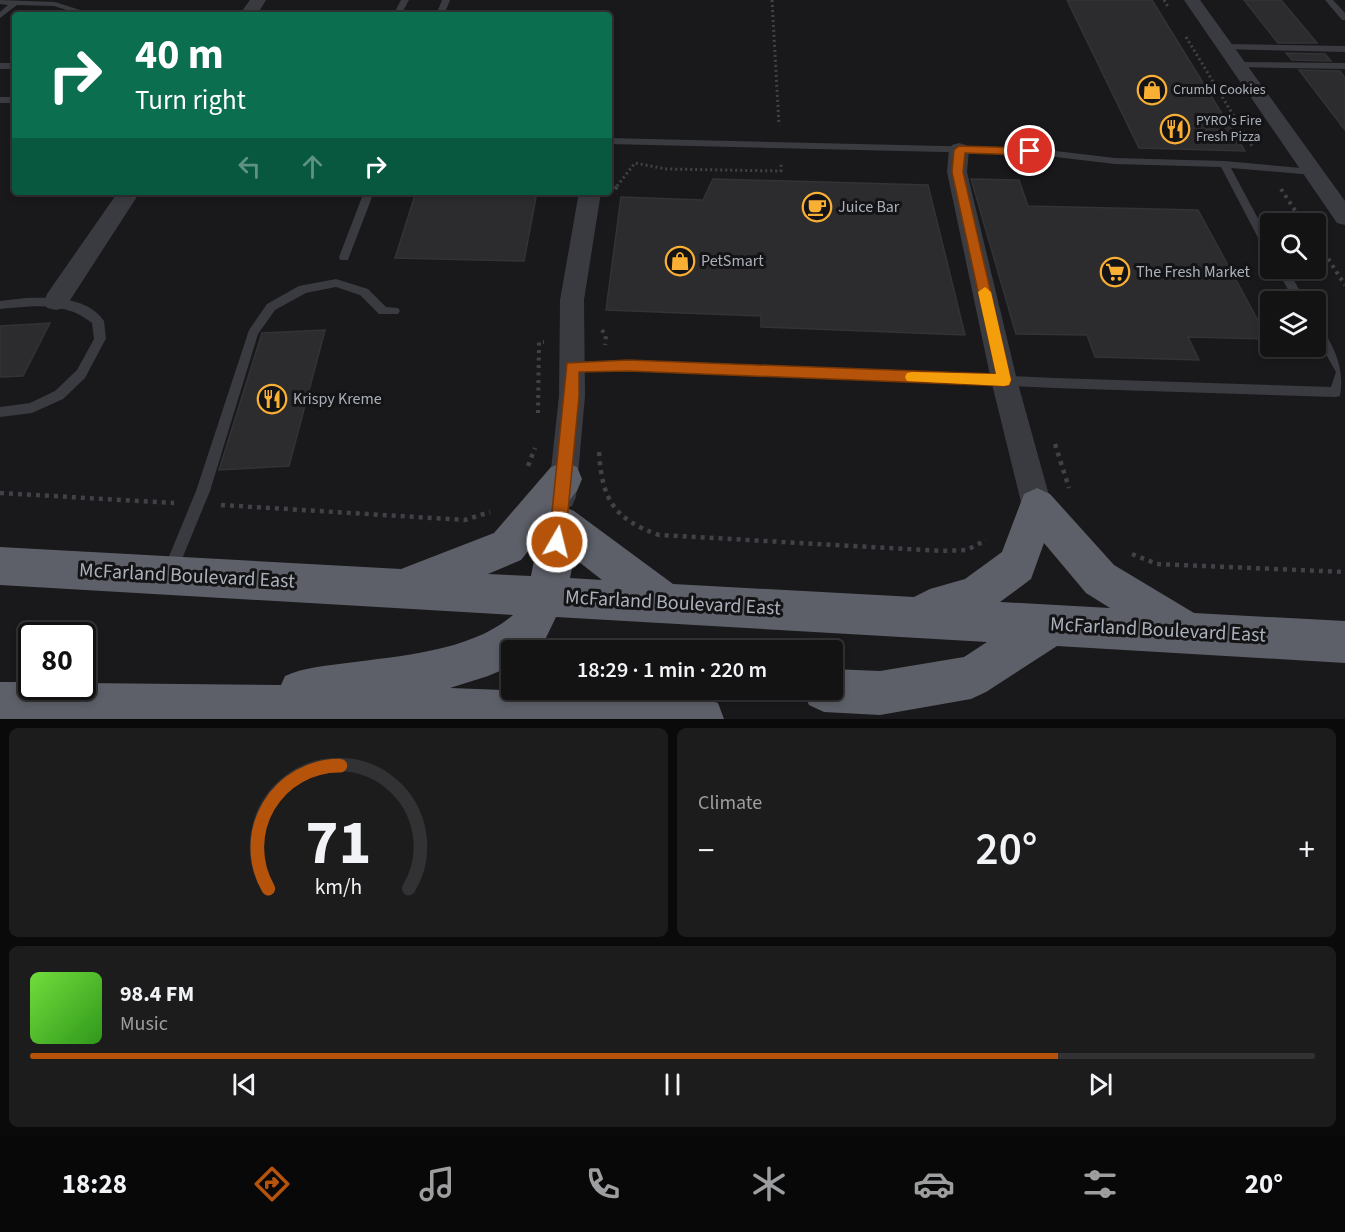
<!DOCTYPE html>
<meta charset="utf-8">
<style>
:root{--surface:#131314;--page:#1c1c1d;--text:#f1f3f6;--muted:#9d9ea0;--line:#323234;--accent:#b45309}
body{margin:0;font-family:"Source Sans 3",sans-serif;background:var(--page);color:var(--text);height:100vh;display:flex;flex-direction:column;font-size:22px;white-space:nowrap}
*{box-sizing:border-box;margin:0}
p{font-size:20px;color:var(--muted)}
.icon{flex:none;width:33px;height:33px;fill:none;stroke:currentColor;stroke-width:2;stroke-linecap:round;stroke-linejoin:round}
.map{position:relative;height:719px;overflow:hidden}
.drawer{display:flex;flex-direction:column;gap:9px;padding:9px;background:#0a0a0b;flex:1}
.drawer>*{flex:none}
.guide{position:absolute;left:12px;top:12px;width:600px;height:183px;border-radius:6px;box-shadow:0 3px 9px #0003,0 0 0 2px var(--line);background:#0b6e4f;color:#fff;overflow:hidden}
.fabs{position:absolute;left:1260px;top:213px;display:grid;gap:12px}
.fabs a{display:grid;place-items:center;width:66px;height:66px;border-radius:6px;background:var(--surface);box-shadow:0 3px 9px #0003,0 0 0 2px var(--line);font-size:30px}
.speed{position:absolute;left:18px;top:622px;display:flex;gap:12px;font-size:30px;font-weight:700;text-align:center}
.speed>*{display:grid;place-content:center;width:78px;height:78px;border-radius:50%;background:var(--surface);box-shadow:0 3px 9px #0003,0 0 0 2px var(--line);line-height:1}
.speed .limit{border:3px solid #111;border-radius:9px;background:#fff;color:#111}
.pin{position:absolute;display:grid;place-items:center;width:51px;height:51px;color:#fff;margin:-26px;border:3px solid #fff;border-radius:50%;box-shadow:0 2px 6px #0007}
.me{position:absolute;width:66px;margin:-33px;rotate:8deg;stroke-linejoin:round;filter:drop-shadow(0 0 4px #0008)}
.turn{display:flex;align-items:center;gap:21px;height:126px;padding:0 24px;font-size:27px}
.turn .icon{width:78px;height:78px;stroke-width:2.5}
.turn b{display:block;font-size:42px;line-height:51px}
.lanes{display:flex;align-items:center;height:57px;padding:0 24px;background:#0003;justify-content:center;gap:30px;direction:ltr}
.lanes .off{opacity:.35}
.big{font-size:45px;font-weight:600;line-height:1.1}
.drawer .card{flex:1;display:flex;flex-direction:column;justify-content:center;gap:9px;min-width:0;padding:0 21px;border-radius:9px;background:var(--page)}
.drawer .dial{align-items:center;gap:0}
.dial svg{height:156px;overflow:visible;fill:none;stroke:var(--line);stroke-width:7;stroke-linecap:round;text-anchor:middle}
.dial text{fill:var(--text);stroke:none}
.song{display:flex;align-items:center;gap:18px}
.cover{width:72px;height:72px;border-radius:9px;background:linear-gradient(135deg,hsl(100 70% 55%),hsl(110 70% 35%))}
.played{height:6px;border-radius:3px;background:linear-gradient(90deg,var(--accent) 80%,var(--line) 80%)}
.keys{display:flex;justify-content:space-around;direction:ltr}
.heat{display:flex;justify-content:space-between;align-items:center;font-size:33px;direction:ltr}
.drawer .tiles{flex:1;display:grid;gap:9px;grid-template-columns:1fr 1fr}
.card:last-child{grid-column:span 2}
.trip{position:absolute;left:501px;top:640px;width:342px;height:60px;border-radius:6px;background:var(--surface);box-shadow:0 3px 9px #0003,0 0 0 2px var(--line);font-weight:600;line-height:60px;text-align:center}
.tabs{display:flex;height:96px;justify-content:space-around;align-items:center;background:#080808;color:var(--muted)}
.tabs .icon{width:42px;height:42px}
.tabs .selected{color:var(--accent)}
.tabs b{font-size:27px;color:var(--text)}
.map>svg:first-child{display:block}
.building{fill:#2c2c2f;stroke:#333337;stroke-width:1.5}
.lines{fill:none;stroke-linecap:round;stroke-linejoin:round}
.path-far2{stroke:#404248;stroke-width:3;stroke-dasharray:2 3;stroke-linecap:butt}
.path-far1{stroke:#404248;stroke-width:4;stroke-dasharray:3 4.5;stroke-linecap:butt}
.path{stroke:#404248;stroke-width:4.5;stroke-dasharray:4 5;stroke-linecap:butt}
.service{fill:#3a3b40;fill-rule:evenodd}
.minor{fill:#3a3b40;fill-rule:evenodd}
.trunk{fill:#5e6069;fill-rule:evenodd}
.route{fill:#b45309;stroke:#753606;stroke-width:1.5}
.slow{fill:#f59e0b}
.labels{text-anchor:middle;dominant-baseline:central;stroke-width:6;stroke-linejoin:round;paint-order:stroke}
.far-poi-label{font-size:14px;fill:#abb1bb;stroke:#141416;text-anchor:start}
.poi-label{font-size:16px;fill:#abb1bb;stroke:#141416;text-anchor:start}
.near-street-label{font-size:20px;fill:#abb1bb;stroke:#141416}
</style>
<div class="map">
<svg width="1345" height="719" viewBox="0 0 1345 719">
<rect width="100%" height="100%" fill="#19191b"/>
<g class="building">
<path d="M1067 0H1152L1245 151 1139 148Z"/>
<path d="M1244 0H1281L1317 43H1278Z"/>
<path d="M1286 53 1325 54 1331 61 1292 60Z"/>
<path d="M1299 70 1340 71 1345 78V130Z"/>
<path d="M713 179 928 185 965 335 761 327V316L606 310 621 197 703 200Z"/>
<path d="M971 179 1019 180 1028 206 1198 210 1268 339 1188 337 1199 360 1095 357 1087 335 1016 334Z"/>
<path d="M416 192H537L524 261 395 258Z"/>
<path d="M50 323 23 376 0 377V326Z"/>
<path d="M325 330 289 466 219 470 262 333Z"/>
</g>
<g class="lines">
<g class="path-far2">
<path d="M772 0 779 125"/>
<path d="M1164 0 1168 7"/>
<path d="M1186 37 1252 146"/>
<path d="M617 186 635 163 666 169 781 171V163"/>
</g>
<g class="path-far1">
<path d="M615 189 619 184"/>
<path d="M1281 189 1304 224"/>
<path d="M1316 240 1345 285"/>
<path d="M602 330 606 336 605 345"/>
<path d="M538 413 539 342H544"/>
</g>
<g class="path">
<path d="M1055 444 1069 488"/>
<path d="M599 452C602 500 614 519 659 535L943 551 967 550 986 540"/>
<path d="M528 466 535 448"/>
<path d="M0 493 174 503"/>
<path d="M221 505 465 520 490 512"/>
<path d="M1132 554 1157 564 1345 572"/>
</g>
<g class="service">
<path d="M0 0 55 2 80 10 162 13 166 15 79 14 54 6 17 5 0 18V12L8 5 0 4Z"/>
<path d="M401 0H409L401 15H393Z"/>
<path d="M442 0H450L444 15H436Z"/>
<path d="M1325 0H1333L1345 13V20H1342Z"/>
<path d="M1225 44 1345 46V52L1222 49V45Z"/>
<path d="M1238 62 1345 63V69L1235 67V63Z"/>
<rect x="0" y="63" width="15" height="6"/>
<rect x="0" y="97" width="15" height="6"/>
<path d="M609 138 1030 148 1115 158 1224 161 1313 169 1318 172 1313 175 1231 168 1270 241V254L1266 253 1221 167 1115 164 1030 154 609 144Z"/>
<path d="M364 192H374L349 257 348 260H340L339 257Z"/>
<path d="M1276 268H1287L1306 302H1295Z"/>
<path d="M336 279 368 289 386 307 398 308 400 311 398 314H379L360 295 336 287 306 293 275 310 258 334 210 491 177 571 175 576 170 578 165 576 163 571 196 491 249 330 267 304 299 286Z"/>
<path d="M26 298C52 297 88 297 104 321L106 339 104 342 85 378 63 399 32 413 0 417V407L30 403 55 391 77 370 94 339 92 323C65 301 33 306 0 309V301Z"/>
<path d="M1316 322 1320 324C1334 348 1345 367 1340 396L1336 397 1055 388 628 370 572 372 568 371 566 367 568 363 572 362 628 360 1055 378 1331 387 1336 372 1316 337Z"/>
</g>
<g class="minor">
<path d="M250 0H266L257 15H239Z"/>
<path d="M1184 0H1200L1345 201V225L1337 223Z"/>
<path d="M959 143 966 145 969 150 967 172 1017 380 1052 506 1047 516 1037 520 1027 516 1022 506 991 380 947 172 949 150 952 145Z"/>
<path d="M118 192H140L65 308 56 310 47 308 44 301 47 294Z"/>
<path d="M579 192H601L584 300 585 396 576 497 572 506 562 510 552 506 548 497 559 396 560 300Z"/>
</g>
<path class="trunk" d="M564 462 577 467 582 479 577 491 564 507 574 511 673 584 914 597 930 589 965 579 1002 552 1024 494 1037 488 1050 494 1114 565 1194 613 1345 621V663L1057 646 986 692 971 699 880 715 824 712 809 705 802 690H832V669L880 671 964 657 987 642 556 617 543 644 535 651H512V666L488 676 450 688 702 697 718 703 724 719H0V682H32V687H82V683L281 685 285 676C305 667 326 666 347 663 400 656 472 651 513 615L0 585V547L401 569 494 533 551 467ZM538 539 531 576 488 574 521 560ZM1044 543 1086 593 1110 608 1000 602 1031 579ZM574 558 602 580 570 578Z"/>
</g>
<path class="route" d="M959 146 1030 148 1036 151 1030 155 965 153 963 172 1011 380 1009 385 1004 386 628 371 579 372V396L565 542 562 547 557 550 551 547 549 542 567 363 628 360 996 374 952 172 954 150Z"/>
<path class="slow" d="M985 287 991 292 1011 380 1009 385 1004 386 907 381 905 377 907 373 912 372 996 374 978 292Z"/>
<defs>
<g id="shop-ring" transform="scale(1.5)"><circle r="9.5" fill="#141416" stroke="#f8af34" stroke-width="1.5"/><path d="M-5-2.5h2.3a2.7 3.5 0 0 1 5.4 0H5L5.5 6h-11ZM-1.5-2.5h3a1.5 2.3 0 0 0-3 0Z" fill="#f8af34"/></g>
<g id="restaurant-ring" transform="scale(1.5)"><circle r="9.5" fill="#141416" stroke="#f8af34" stroke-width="1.5"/><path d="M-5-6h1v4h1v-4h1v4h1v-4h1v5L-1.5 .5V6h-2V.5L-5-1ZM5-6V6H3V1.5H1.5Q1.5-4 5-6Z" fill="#f8af34"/></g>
<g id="cafe-ring" transform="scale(1.5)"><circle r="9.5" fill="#141416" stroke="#f8af34" stroke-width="1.5"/><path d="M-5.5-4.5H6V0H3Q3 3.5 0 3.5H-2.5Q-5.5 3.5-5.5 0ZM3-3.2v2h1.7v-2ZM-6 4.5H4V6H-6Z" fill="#f8af34"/></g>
<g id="supermarket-ring" transform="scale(1.5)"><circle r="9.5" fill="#141416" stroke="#f8af34" stroke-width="1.5"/><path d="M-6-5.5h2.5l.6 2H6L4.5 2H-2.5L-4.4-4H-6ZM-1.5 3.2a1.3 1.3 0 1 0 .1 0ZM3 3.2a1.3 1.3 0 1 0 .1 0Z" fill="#f8af34"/></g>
</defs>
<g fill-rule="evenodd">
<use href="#shop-ring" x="1152" y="90"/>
<use href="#restaurant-ring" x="1175" y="129"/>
<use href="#cafe-ring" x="817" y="207"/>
<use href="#shop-ring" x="680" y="261"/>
<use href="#supermarket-ring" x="1115" y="272"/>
<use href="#restaurant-ring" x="272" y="399"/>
</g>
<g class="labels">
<g class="far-poi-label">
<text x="1173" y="90">Crumbl Cookies</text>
<text x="1196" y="121">PYRO's Fire<tspan x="1196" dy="16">Fresh Pizza</tspan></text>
</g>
<g class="poi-label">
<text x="838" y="207">Juice Bar</text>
<text x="701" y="261">PetSmart</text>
<text x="1136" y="272">The Fresh Market</text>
<text x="293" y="399">Krispy Kreme</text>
</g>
<g class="near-street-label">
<text transform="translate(187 576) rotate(3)">McFarland Boulevard East</text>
<text transform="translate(673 603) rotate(3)">McFarland Boulevard East</text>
<text transform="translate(1158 630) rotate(3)">McFarland Boulevard East</text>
</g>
</g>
</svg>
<div class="fabs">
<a><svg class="icon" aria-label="search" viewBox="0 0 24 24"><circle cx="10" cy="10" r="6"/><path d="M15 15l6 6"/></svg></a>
<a><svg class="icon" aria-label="layers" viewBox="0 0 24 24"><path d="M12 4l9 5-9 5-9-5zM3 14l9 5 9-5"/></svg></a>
</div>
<div class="speed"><div class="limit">80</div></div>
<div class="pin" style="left:1030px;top:151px;background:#d93025"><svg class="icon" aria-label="arrive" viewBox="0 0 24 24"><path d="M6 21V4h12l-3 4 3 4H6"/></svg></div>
<svg class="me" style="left:557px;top:542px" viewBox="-20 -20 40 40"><circle r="17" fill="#b45309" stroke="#fff" stroke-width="3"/><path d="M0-11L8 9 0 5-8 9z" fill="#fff"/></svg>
<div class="trip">18:29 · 1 min · 220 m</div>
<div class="guide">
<div class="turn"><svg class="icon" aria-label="right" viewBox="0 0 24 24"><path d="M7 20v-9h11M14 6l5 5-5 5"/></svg><div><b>40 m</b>Turn right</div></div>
<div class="lanes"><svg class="icon off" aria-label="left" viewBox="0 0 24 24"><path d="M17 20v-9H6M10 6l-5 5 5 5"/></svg><svg class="icon off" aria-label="ahead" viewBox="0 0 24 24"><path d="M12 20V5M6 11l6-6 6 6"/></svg><svg class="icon" aria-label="right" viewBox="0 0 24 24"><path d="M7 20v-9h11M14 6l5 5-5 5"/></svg></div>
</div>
</div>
<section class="drawer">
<div class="tiles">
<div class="card dial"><svg viewBox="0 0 100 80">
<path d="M14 69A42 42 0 1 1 86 69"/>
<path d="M14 69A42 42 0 0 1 51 6" stroke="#b45309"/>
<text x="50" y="56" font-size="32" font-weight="700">71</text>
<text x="50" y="72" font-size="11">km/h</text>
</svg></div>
<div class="card"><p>Climate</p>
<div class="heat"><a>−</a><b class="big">20°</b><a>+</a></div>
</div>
<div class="card">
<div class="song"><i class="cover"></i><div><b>98.4 FM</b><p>Music</p></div></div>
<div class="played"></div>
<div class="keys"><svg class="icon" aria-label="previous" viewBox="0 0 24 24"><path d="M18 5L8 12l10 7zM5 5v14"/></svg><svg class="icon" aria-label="pause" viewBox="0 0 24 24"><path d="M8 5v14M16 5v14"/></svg><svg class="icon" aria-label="next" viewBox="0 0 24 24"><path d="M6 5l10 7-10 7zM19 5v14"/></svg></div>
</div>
</div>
</section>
<nav class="tabs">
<b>18:28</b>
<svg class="icon selected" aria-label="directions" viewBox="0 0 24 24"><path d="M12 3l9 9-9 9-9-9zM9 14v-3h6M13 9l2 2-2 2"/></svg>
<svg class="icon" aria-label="music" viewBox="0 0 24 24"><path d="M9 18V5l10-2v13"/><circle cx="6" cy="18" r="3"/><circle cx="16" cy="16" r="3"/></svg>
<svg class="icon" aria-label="phone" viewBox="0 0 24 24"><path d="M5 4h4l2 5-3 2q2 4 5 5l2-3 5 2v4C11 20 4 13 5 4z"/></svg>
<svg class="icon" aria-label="climate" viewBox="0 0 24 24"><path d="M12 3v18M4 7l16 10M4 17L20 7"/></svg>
<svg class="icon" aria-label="car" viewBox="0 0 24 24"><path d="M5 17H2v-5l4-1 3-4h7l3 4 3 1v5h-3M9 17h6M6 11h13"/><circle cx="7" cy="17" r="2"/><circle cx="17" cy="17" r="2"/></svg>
<svg class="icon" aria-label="filters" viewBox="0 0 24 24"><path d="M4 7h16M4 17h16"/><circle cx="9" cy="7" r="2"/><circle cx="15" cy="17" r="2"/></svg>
<b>20°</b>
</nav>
